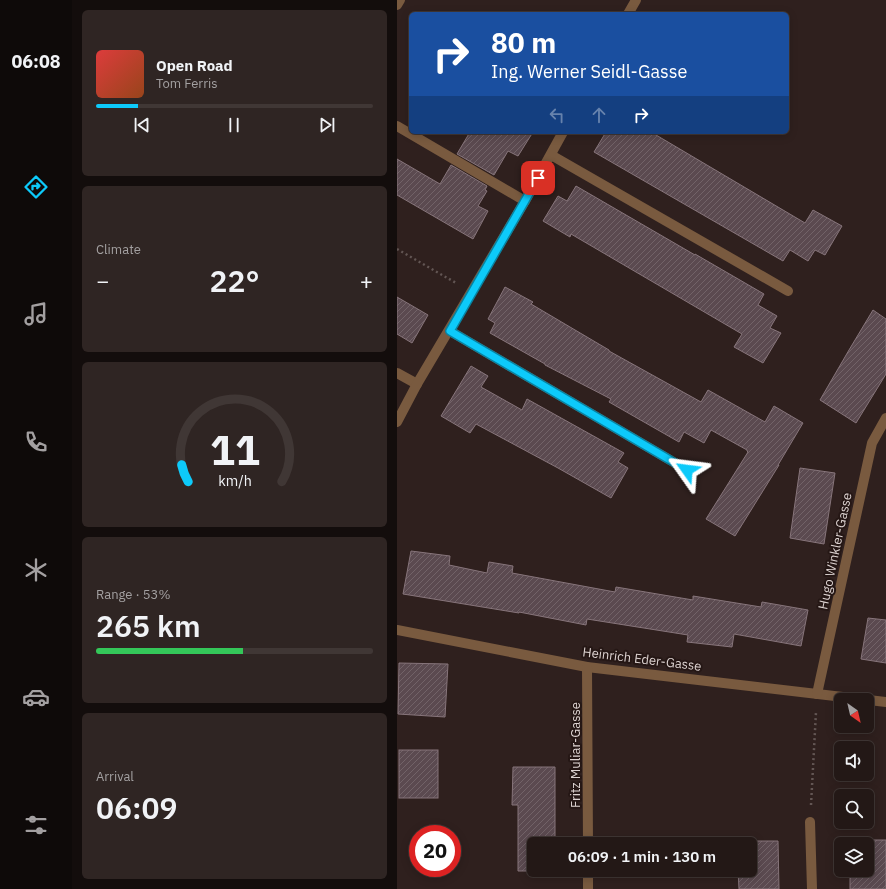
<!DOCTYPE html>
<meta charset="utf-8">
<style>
:root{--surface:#231816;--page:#2f2523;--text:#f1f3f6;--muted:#a3a0a1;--line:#403735;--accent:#0dcafa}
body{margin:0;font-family:"IBM Plex Sans",sans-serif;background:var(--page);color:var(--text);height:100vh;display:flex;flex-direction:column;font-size:15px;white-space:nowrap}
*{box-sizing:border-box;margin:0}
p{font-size:13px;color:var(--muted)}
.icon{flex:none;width:22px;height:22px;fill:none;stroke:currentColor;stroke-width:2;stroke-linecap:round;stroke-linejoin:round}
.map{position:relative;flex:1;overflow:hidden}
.panel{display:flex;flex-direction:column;gap:10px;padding:10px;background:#130d0c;width:325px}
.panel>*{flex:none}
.hud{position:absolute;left:12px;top:12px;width:380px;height:122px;border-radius:6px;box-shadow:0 2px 10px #0003,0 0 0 1px var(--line);background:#1a4fa0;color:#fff;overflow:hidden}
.needle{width:26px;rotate:146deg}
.buttons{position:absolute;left:437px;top:693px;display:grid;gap:8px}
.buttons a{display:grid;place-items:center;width:40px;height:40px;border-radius:6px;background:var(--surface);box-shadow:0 2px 10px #0003,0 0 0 1px var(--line);font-size:20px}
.speed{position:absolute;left:12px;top:825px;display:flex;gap:8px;font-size:20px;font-weight:700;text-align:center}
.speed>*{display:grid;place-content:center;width:52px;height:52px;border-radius:50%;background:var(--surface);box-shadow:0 2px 10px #0003,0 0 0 1px var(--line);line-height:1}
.speed .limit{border:6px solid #d22;background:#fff;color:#111}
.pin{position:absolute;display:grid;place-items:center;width:34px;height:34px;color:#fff;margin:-17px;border-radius:8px;box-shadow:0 2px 6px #0006}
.me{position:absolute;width:44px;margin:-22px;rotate:301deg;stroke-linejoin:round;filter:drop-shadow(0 0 3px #0008)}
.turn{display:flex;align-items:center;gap:14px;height:84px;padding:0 16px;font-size:18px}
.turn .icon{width:52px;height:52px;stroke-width:2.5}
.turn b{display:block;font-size:28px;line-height:34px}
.lanes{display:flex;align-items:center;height:38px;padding:0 16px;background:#0003;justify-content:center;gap:20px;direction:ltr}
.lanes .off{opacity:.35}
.big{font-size:30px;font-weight:600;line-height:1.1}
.panel .widget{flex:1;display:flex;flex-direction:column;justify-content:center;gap:6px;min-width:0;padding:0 14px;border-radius:6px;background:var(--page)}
.panel .dial{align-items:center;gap:0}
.dial svg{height:104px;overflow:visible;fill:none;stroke:var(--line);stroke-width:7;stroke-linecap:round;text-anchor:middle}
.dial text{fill:var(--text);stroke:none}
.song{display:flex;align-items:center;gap:12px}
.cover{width:48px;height:48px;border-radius:6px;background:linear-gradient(135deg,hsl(0 70% 55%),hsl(20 70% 35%))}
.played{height:4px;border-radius:2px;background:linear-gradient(90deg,var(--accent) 15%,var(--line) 15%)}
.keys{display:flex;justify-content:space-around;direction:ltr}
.heat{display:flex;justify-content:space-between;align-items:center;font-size:22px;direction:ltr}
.charge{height:6px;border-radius:3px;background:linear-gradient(90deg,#34c759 53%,var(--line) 0)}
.trip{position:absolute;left:130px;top:837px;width:230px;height:40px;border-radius:6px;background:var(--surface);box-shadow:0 2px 10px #0003,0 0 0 1px var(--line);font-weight:600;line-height:40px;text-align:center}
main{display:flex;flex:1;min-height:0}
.dock{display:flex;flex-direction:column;width:72px;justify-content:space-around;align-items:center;background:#0e0a09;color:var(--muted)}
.dock .icon{width:28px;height:28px}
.dock .selected{color:var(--accent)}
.dock b{font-size:18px;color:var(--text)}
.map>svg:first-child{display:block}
.building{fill:url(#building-hatch);stroke:#87757b}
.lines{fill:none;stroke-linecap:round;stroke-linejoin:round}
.path{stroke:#635654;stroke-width:2.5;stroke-dasharray:2 3;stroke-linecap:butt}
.lane{stroke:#795a3f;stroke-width:10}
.street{stroke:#795a3f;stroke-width:10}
.route-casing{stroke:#0883a2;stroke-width:10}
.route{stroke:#0dcafa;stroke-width:7}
.labels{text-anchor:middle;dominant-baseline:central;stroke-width:4;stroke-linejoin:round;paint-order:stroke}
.street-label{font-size:13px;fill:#ddd3d1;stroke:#251715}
</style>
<main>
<nav class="dock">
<b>06:08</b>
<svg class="icon selected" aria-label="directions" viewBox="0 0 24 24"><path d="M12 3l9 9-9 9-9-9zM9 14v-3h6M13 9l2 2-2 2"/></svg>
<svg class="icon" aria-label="music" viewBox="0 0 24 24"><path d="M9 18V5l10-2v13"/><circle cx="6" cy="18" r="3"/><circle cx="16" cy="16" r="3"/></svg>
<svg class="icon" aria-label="phone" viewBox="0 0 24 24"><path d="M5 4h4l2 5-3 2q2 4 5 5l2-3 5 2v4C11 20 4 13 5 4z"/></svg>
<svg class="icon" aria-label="climate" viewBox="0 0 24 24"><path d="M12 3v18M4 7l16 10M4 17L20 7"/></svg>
<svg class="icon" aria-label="car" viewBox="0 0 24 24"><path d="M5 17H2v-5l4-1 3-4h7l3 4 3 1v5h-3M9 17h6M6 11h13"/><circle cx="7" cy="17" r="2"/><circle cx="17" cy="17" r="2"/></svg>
<svg class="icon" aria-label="filters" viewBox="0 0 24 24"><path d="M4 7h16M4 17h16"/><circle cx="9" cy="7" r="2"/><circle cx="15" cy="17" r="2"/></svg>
</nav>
<section class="panel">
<div class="widget">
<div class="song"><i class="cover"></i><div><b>Open Road</b><p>Tom Ferris</p></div></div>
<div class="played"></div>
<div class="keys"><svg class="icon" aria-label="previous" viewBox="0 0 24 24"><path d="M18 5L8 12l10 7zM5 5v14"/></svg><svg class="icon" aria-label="pause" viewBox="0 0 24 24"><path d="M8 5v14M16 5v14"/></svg><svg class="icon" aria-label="next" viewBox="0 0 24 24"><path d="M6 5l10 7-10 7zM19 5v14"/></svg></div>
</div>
<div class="widget"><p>Climate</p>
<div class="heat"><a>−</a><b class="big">22°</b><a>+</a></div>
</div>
<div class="widget dial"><svg viewBox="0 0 100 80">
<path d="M14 69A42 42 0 1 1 86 69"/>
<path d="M14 69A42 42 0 0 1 9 56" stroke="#0dcafa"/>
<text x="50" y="56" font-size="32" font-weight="700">11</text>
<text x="50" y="72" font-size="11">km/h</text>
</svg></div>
<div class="widget"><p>Range · 53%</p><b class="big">265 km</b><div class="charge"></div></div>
<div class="widget"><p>Arrival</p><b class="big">06:09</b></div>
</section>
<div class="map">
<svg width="489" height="889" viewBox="0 0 489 889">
<defs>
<pattern id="building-hatch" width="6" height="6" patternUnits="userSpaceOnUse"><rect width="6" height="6" fill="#5b4a50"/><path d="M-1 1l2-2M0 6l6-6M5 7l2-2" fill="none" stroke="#726368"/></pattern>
</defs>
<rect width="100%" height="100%" fill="#2f201e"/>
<g class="building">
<path d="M73 132H136L121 156 111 151 97 175 60 154Z"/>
<path d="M209 132H254L408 223 416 210 445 226 428 255 418 250 411 261 393 250 386 261 197 152Z"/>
<path d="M0 159 43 184 54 165 90 186 88 190 90 191 81 206 91 211 76 239 0 195Z"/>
<path d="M179 186 298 255V254L367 294 361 305 380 316 373 328 384 333 366 363 337 347 345 334 174 234 173 237 146 221 161 196 170 201Z"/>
<path d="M108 287 136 302 134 304 212 350V351L304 402 311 390 368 422 377 406 406 423 381 465H382L338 536 309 519 351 452 350 451V450L314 430 307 443 287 432 282 442 212 402 214 399 148 365V364L93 333 98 323 91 319Z"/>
<path d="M0 297 31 315 15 343 0 334Z"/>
<path d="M476 310 489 319V374L459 423 423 400 452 350Z"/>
<path d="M74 366 91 376 84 387 125 410 130 399 227 453 221 462 231 468 214 498 161 468 79 424 73 433 44 416Z"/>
<path d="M403 468 438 473 427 544 393 538Z"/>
<path d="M14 551 53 556 52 565 90 573 92 562 116 566 115 573 218 592 219 587 296 600V596L364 607 365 602 411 610 404 646 337 634 335 647 290 642 291 635 190 619 189 625 122 612V613L6 594Z"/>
<path d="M471 618 489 620V663L464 659Z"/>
<path d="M2 663 51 664 48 717 1 714Z"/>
<rect x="2" y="750" width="39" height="48"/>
<path d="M116 767H158V841H162V844H137V870H163V871H121V805H115Z"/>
<path d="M452 840H489V889H453V870H470V844H452Z"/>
<path d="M341 841H381L382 889H342L341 870H353V844H341Z"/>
</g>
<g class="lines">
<g class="path">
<path d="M0 249 59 283"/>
<path d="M414 805 419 712"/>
</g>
<g class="lane">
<path d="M0 5 3 0"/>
<path d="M0 126 128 201"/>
<path d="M154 155 391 291"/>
<path d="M53 331 290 470"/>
<path d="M0 373 20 384"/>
<path d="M413 822 415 889"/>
</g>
<g class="street">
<path d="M231 14 239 0"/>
<path d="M0 422 20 384 128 201 166 132"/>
<path d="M0 630 190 667 489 702"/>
<path d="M190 667 191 844"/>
<path d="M420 694 475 443 489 418"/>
<path d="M191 870V889"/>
</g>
</g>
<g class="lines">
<g class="route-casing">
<path id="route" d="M141 178 53 331 290 470"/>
</g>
<use href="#route" class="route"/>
</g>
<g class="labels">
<g class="street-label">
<text transform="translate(438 551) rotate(-78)">Hugo Winkler-Gasse</text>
<text transform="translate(245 659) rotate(7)">Heinrich Eder-Gasse</text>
<text transform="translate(178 755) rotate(-90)">Fritz Muliar-Gasse</text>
</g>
</g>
</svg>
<div class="buttons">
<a><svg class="needle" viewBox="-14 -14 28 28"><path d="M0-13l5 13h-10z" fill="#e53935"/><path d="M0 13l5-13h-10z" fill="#a3a0a1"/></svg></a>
<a><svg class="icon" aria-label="sound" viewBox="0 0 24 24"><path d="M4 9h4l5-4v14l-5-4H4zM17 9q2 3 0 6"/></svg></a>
<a><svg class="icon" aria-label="search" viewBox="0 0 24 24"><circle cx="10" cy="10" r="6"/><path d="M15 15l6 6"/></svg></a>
<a><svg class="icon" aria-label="layers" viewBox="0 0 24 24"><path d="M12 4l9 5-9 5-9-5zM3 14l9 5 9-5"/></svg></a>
</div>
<div class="speed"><div class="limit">20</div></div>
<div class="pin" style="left:141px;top:178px;background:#d93025"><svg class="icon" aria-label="arrive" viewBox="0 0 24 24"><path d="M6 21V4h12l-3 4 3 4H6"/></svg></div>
<svg class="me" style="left:290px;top:470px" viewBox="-20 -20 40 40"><path d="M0-17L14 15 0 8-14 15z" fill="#0dcafa" stroke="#fff" stroke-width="4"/></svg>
<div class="trip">06:09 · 1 min · 130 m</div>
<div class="hud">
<div class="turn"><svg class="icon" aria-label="right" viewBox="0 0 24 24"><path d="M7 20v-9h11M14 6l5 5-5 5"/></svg><div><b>80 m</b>Ing. Werner Seidl-Gasse</div></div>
<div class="lanes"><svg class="icon off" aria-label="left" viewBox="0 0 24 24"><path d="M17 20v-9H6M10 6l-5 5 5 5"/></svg><svg class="icon off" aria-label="ahead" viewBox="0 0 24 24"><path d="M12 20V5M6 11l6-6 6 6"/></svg><svg class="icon" aria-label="right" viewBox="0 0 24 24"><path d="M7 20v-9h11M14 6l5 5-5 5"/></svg></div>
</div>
</div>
</main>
